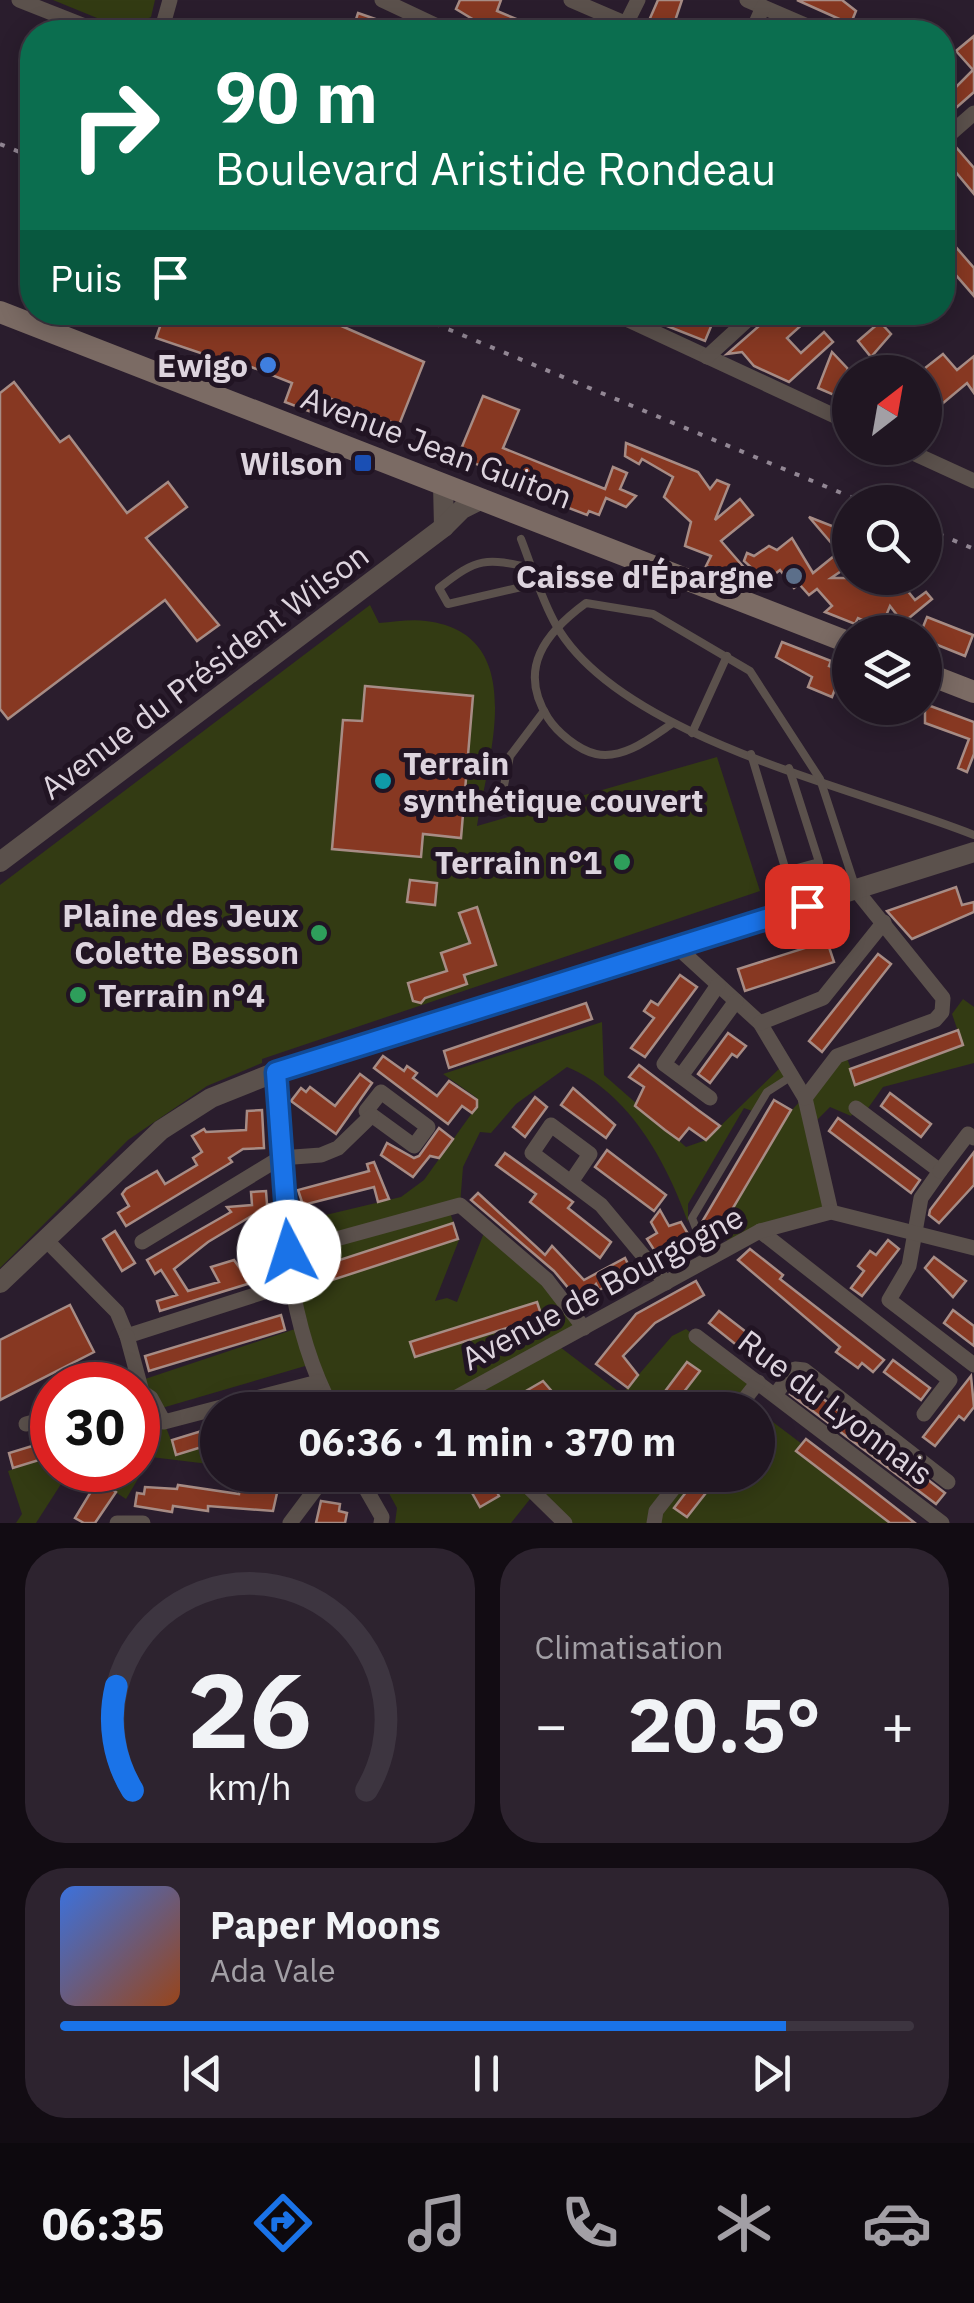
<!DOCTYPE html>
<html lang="fr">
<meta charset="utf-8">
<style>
:root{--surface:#201622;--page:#2d232f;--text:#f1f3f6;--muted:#a29fa5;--line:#3d3540;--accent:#1a73e8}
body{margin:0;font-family:"IBM Plex Sans",sans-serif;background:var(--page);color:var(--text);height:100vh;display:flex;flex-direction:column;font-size:38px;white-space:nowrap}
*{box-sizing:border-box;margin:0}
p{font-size:32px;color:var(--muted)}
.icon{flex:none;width:55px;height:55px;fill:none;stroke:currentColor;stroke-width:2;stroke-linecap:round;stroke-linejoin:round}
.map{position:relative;height:1523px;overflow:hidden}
.details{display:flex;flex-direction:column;gap:25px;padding:25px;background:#120c13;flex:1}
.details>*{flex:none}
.guide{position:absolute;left:20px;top:20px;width:935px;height:305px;border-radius:40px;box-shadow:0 5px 25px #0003,0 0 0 2px var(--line);background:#0b6e4f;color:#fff;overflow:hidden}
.needle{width:65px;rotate:31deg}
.controls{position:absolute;left:832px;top:355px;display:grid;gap:20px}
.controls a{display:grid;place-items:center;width:110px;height:110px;border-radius:50%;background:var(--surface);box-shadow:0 5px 25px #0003,0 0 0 2px var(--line);font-size:50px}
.speed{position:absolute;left:30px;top:1362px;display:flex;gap:20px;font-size:50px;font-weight:700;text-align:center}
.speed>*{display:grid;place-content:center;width:130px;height:130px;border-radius:50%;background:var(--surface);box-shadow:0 5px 25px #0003,0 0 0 2px var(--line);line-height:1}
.speed .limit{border:15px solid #d22;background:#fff;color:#111}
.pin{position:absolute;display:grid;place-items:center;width:85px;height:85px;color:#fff;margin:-42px;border-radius:20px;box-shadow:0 5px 15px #0006}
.me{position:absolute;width:110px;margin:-55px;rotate:355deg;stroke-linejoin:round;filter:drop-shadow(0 0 8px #0008)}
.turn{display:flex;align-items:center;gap:35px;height:210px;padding:0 30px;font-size:45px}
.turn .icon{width:130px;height:130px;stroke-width:2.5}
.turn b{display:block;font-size:70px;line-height:85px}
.then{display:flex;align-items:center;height:95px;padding:0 30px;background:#0003;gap:20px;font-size:38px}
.big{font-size:75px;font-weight:700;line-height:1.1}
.details .widget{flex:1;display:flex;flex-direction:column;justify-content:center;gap:15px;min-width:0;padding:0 35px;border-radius:40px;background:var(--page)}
.details .dial{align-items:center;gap:0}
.dial svg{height:260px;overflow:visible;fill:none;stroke:var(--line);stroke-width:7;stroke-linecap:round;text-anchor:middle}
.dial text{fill:var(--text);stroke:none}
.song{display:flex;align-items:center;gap:30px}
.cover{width:120px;height:120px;border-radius:15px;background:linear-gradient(135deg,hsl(220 70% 55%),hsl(20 70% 35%))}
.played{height:10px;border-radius:5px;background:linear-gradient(90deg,var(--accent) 85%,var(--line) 85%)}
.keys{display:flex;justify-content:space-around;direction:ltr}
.heat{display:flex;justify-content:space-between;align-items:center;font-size:55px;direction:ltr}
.details .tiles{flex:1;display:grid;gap:25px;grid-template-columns:1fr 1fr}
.widget:last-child{grid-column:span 2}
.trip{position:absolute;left:200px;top:1392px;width:575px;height:100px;border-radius:50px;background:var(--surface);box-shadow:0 5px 25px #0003,0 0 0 2px var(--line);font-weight:700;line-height:100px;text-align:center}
.tab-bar{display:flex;height:160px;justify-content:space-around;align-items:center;background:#0d090e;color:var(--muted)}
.tab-bar .icon{width:70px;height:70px}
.tab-bar .selected{color:var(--accent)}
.tab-bar b{font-size:45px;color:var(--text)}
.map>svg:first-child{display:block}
.green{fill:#333b13}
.building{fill:#873822;stroke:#a78c85;stroke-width:2.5}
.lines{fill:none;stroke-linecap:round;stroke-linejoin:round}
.service{stroke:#5b514c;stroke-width:8}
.minor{stroke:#5b514c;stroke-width:15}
.tertiary{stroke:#5b514c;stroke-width:20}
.secondary{stroke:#7b6b64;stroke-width:22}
.rail{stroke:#928794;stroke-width:4;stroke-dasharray:5 10;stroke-linecap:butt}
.route-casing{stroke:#114b97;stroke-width:25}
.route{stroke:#1a73e8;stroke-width:18}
.shop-dot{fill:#3f7fe0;stroke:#211423;stroke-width:4}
.transit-dot{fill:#1a4fb4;stroke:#211423;stroke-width:4}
.service-dot{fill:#5c6f8a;stroke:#211423;stroke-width:4}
.culture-dot{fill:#0f9aa8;stroke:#211423;stroke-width:4}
.leisure-dot{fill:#2e9e5b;stroke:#211423;stroke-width:4}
.labels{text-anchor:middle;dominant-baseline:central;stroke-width:10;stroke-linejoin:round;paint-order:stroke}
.poi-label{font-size:32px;font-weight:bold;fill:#ddd4de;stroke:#211423;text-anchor:end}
.street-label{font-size:32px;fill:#ddd4de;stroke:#211423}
</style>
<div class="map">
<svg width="974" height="1523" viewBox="0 0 974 1523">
<rect width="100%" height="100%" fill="#2a1d2d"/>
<g class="green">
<path d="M53 0H155L151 17 124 29Z"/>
<path d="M370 605 379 623C394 622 411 619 426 621 532 634 487 761 477 826L717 757 760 891 262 1059V1063L207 1086 128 1140 0 1268V885Z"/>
<path d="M963 999 974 1007V1063L883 1087 866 1111 859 1105 851 1116 830 1107 812 1125 831 1212 735 1245 718 1235 791 1111 845 1053 857 1085 963 1046 952 1014Z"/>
<path d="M602 1022 604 1075 686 1147 706 1140 784 1064 792 1076 767 1092 755 1112 744 1108 688 1204V1222C667 1163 629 1092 567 1067L516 1104 491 1133 480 1132 463 1167 460 1205 449 1209 459 1240 435 1301 447 1298 457 1302 487 1225 584 1328 556 1344 622 1394 672 1336 686 1329 758 1382 740 1410H325L312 1364 155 1410 139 1381 301 1327 288 1224 401 1197 424 1180 477 1106V1098L443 1074Z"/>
<path d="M765 1416 802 1444 797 1452 890 1523H565L534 1494 511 1523H395L397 1508 379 1475H697L676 1508 720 1475H758V1426Z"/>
<path d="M164 1422 177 1456 217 1442V1465L151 1457 126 1499 82 1470H138V1430Z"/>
<path d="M52 1456V1470H70L36 1523H16L22 1514 8 1471Z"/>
</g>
<g class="building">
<path d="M460 0H501L497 11 548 32H494L456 9Z"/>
<path d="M658 0H682L676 18 670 32H644Z"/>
<path d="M797 0H842L856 11 851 23 846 22Z"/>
<path d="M358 13 381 21 403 32H352Z"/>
<path d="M974 36V92L957 107 947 96 973 70 956 51Z"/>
<path d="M955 146 974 168V194L954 170 942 180V156Z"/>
<path d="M942 231 974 268V296L942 259Z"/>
<path d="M165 312H294L312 319 314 314 424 362 399 425 326 397 319 415 285 402 292 383 226 357 224 361 156 338Z"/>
<path d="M673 312H717L705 341 667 326Z"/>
<path d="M775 312H816L787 338 801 353 824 332 833 342 789 382 754 366 742 352 727 354Z"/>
<path d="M880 322 891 334 871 357 858 341Z"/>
<path d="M832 352 848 369 834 395 818 388Z"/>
<path d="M943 354 957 370 974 356V393L967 383 936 409 925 396V368Z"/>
<path d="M14 382 60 442 69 436 127 513 168 482 187 507 146 538 219 625 197 641 165 600 8 719 0 709V393Z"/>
<path d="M483 396 519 410 503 448 605 489 613 467 627 473 620 489 636 496 626 507 606 498 599 515 589 511 587 515 499 481 503 472 466 461 468 457 459 454Z"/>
<path d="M626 443 698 472 710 489 717 480 729 485 715 520 740 499 753 515 721 541 747 571 743 581 706 566 711 556 685 546 691 522 664 497 673 477 642 459 639 464 625 456Z"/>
<path d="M809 517 850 533V565L831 578H910L902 584 915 600 926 592 932 599 903 623 890 606 881 628 858 618 855 624 825 612 832 606 817 589 809 595 799 584 794 588 780 570 766 581 744 561 747 553 754 556 769 546 777 550 792 538 813 573 839 552Z"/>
<path d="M927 617 973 635 965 656 925 640 921 632Z"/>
<path d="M782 642 831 661 829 666 842 671 832 697 808 687 812 677 776 657Z"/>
<path d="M365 686 473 696 461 838 423 834 421 857 332 849 343 720 362 721Z"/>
<path d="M925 704 974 722V754L967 772 958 768 969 739 925 723Z"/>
<path d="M410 880 437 883 435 905 407 902Z"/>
<path d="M956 887 962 905 974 902V912L912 939 887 911Z"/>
<path d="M477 907 496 965 464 975 467 984 425 998 421 1003 413 1001 408 983 447 971 441 953 470 943 459 913Z"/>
<path d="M827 941 834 962 745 991 738 969Z"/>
<path d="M878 954 891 964 822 1052 809 1041Z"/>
<path d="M680 975 697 987 645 1057 631 1048 654 1018 644 1011 651 1001 658 1005Z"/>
<path d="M586 1003 592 1019 449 1068 444 1051Z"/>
<path d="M958 1030 963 1045 855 1085 850 1069Z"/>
<path d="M728 1033 746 1046 737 1057 732 1054 710 1083 698 1074Z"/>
<path d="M383 1056 404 1071 407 1066 417 1073 413 1078 437 1096 449 1081 477 1100V1107L472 1113 462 1106 448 1124 374 1068Z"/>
<path d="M639 1065 698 1110 720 1126 706 1140 689 1128 679 1140 665 1130 635 1106 644 1087 629 1077Z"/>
<path d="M360 1074 372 1083 336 1134 291 1101 301 1088 306 1092 310 1087 335 1106Z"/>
<path d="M573 1088 615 1125 606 1138 561 1105Z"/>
<path d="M890 1093 931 1124 921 1137 881 1106Z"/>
<path d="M535 1097 547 1107 525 1137 513 1127Z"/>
<path d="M774 1100 791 1110 717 1235 702 1222Z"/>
<path d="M262 1110 264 1148 243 1149 229 1158 232 1162 126 1226 118 1213 129 1206 122 1194 126 1189 157 1171 165 1184 197 1165 193 1158 202 1152 192 1136 204 1129 206 1132 246 1130 247 1111Z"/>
<path d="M838 1118 920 1180 911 1193 829 1131Z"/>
<path d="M439 1128 453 1139 439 1158 430 1156 413 1177 381 1155 387 1143 414 1158 419 1156Z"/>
<path d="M607 1150 666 1195 654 1211 595 1167Z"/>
<path d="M974 1152V1185L939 1223 929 1215 930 1210Z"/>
<path d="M505 1153 573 1202 568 1208 611 1242 600 1258 530 1202 536 1194 496 1165Z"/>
<path d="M374 1162 389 1199 378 1202 374 1187 303 1205 298 1190 369 1171 367 1164Z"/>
<path d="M266 1191 267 1204 271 1205 269 1229 254 1230 253 1215 208 1242 174 1269 188 1291 219 1282 211 1267 234 1260 244 1274 267 1267 270 1277 160 1311 157 1301 177 1295 161 1270 155 1274 147 1260 231 1212 227 1207 252 1205 251 1192Z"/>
<path d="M478 1193 545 1255 552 1246 584 1280 625 1258 632 1272 599 1290 596 1284 580 1302 554 1271 471 1200Z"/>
<path d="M660 1210 669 1226 681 1222 688 1234 658 1256 647 1239 657 1233 651 1222Z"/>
<path d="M453 1223 458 1239 323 1283 318 1267Z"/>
<path d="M115 1231 135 1263 122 1271 103 1239Z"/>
<path d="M888 1240 899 1249 862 1296 851 1288 864 1271 858 1266 870 1251 876 1255Z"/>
<path d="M750 1249 783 1275 780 1279 884 1360 873 1372 862 1363 858 1368 836 1352 840 1347 738 1260Z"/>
<path d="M934 1257 966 1281 953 1297 925 1268Z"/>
<path d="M696 1281 704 1295 655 1323 623 1356 638 1375 628 1388 596 1364 636 1314Z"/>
<path d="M537 1302 542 1317 415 1357 410 1342Z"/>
<path d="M70 1305 94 1352 0 1400V1340Z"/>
<path d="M953 1310 974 1326V1346L944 1323Z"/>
<path d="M719 1311 759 1342 749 1355 709 1323Z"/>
<path d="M281 1315 285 1330 149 1371 145 1356Z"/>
<path d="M893 1360 930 1388 921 1400 884 1372Z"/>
<path d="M687 1362 700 1371 670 1410H651Z"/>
<path d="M971 1376 974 1407 964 1420 959 1416 935 1446 923 1437Z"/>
<path d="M543 1381 568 1410H522L514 1398Z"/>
<path d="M800 1381 945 1493 936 1504 790 1394Z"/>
<path d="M218 1426V1442L176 1455 172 1440Z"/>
<path d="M806 1439 860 1480 915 1523H890L796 1451Z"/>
<path d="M52 1440V1456L13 1468 9 1453Z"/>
<path d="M462 1475H487L499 1496 480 1507Z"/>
<path d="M699 1475H720L687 1517 674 1508Z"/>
<path d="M98 1480 116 1492 95 1523H84L75 1518Z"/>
<path d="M252 1483 277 1493 273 1511 208 1506V1511L173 1506 172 1512 135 1506 137 1493 144 1494 145 1487 177 1489 178 1485 239 1494 240 1487 251 1489Z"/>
<path d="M321 1501 340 1504 339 1511 347 1513 345 1523H316Z"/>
</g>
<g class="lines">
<g class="service">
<path d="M521 539C532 567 541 599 556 625 620 738 857 788 974 835"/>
<path d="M533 568C485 558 478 557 439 588L448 604 539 583"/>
<path d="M673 723C652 737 624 760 596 754 578 750 557 732 548 718 517 669 545 633 586 603L653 614 750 671 820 779 856 889"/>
<path d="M692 733 727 656"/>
<path d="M751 754 786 871 819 862 789 768"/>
<path d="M500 805 510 756 544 711"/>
<path d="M708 1259 692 1218 767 1092 792 1076"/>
</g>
<g class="minor">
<path d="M19 0 100 32"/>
<path d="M382 0 450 32"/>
<path d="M571 0 622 22H627L638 0"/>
<path d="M747 0 821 32"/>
<path d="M161 32 170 0"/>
<path d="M752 32 763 7"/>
<path d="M942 141 974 113"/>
<path d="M611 312 850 423"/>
<path d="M707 357 756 312"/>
<path d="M902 448 974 481"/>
<path d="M677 947 760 1023 805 1098 831 1212"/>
<path d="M760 1023 823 998 884 922"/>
<path d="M276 1072C282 1186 278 1308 333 1410"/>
<path d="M681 1076 736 1001"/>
<path d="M381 1092 428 1127 414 1146 366 1111Z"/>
<path d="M710 1098 664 1064 718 985"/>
<path d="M805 1098 837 1056 935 1020 942 1012 943 998 856 890"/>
<path d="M856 1108 940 1171 921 1198 909 1266 889 1300 974 1365"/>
<path d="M940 1171 968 1134 974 1138"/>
<path d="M571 1182 590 1154 551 1125 532 1153 601 1205 666 1283"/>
<path d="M760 1231 950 1380 924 1414"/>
<path d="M46 1240 117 1312 127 1336 289 1284"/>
<path d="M142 1242 280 1158 321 1155 338 1148 371 1116"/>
<path d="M289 1252 460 1205 547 1280 584 1328"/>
<path d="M127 1336 142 1392 151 1398 164 1422 318 1382"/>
<path d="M696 1336 942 1523"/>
<path d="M775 1395 795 1369 804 1370 948 1482"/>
<path d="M433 1410 760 1231 831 1212 974 1248"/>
<path d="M736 1410 758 1382"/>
<path d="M26 1424 52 1417"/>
<path d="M358 1475 382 1517 381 1523"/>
<path d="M516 1475 565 1523"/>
<path d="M117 1523H143"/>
<path d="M290 1523 326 1475"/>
<path d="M654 1523 656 1511 684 1475"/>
</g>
<g class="tertiary">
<path d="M443 484 444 527"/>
<path d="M0 862 444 527 462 509 482 499"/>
<path d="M0 1283 161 1130 211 1098 276 1072 974 852"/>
</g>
<g class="secondary">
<path d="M0 312 850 643"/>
<path d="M925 673 974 692"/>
</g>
<g class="rail">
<path d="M0 144 32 157"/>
<path d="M407 312 863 502"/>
<path d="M925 528 974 549"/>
</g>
</g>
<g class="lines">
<g class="route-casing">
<path id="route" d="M289 1252 276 1072 807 906"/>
</g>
<use href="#route" class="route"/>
</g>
<circle class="shop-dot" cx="268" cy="365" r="10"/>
<rect class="transit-dot" x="353" y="453" width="20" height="20" rx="5"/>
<circle class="service-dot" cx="794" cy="576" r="10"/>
<circle class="culture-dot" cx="383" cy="781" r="10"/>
<g class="leisure-dot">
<circle cx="622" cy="862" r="10"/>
<circle cx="319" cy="933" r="10"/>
<circle cx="78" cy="995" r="10"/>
</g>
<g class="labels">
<g class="poi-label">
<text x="248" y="365">Ewigo</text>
<text x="343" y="463">Wilson</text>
<text x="774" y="576">Caisse d'Épargne</text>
<text x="403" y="763" text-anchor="start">Terrain<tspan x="403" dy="37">synthétique couvert</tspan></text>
<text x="602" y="862">Terrain n°1</text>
<text x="299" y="915">Plaine des Jeux<tspan x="299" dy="37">Colette Besson</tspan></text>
<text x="98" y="995" text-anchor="start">Terrain n°4</text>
</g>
<g class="street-label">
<text transform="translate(437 447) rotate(21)">Avenue Jean Guiton</text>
<text transform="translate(204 671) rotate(-37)">Avenue du Président Wilson</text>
<text transform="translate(602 1287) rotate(-28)">Avenue de Bourgogne</text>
<text transform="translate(836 1407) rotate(37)">Rue du Lyonnais</text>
</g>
</g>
</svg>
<div class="controls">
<a><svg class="needle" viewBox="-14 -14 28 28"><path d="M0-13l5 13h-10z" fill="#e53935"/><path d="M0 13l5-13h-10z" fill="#a29fa5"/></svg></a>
<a><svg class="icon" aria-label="search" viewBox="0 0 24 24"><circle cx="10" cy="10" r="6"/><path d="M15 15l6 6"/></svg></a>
<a><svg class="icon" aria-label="layers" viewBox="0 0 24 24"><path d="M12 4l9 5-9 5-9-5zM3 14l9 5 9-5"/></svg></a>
</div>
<div class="speed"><div class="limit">30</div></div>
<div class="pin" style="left:807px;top:906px;background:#d93025"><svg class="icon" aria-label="arrive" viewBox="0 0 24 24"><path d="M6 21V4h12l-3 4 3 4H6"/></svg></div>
<svg class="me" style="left:289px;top:1252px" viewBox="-20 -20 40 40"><circle r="19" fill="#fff"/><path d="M0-13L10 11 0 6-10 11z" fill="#1a73e8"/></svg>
<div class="trip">06:36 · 1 min · 370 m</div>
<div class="guide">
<div class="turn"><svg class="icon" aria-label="right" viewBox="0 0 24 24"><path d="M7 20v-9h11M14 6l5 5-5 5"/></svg><div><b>90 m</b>Boulevard Aristide Rondeau</div></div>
<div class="then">Puis<svg class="icon" aria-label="arrive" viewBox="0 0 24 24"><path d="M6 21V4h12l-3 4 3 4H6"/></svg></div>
</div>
</div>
<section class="details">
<div class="tiles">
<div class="widget dial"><svg viewBox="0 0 100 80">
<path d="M14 69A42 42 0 1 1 86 69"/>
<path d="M14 69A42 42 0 0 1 9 37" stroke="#1a73e8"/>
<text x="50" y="56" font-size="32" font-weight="700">26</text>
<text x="50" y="72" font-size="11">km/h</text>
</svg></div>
<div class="widget"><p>Climatisation</p>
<div class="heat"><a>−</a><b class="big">20.5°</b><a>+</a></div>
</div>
<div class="widget">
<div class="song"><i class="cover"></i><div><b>Paper Moons</b><p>Ada Vale</p></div></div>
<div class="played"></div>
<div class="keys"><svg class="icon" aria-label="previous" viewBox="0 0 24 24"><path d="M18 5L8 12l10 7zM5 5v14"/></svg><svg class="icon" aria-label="pause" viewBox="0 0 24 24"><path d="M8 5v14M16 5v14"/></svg><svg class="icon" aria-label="next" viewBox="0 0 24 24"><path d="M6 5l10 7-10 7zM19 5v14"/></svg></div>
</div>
</div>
</section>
<nav class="tab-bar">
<b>06:35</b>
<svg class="icon selected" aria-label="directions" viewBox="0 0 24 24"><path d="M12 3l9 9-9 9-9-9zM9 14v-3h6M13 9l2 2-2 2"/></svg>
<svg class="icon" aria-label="music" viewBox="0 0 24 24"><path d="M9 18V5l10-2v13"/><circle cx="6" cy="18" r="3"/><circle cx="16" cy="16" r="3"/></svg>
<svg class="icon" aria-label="phone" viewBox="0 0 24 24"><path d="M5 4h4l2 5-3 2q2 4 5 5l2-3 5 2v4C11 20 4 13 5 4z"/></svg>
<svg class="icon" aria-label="climate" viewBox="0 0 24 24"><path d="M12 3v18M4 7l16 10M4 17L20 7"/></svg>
<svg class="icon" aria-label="car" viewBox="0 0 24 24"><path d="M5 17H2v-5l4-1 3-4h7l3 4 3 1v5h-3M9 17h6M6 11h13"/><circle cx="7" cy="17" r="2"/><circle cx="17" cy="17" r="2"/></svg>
</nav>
